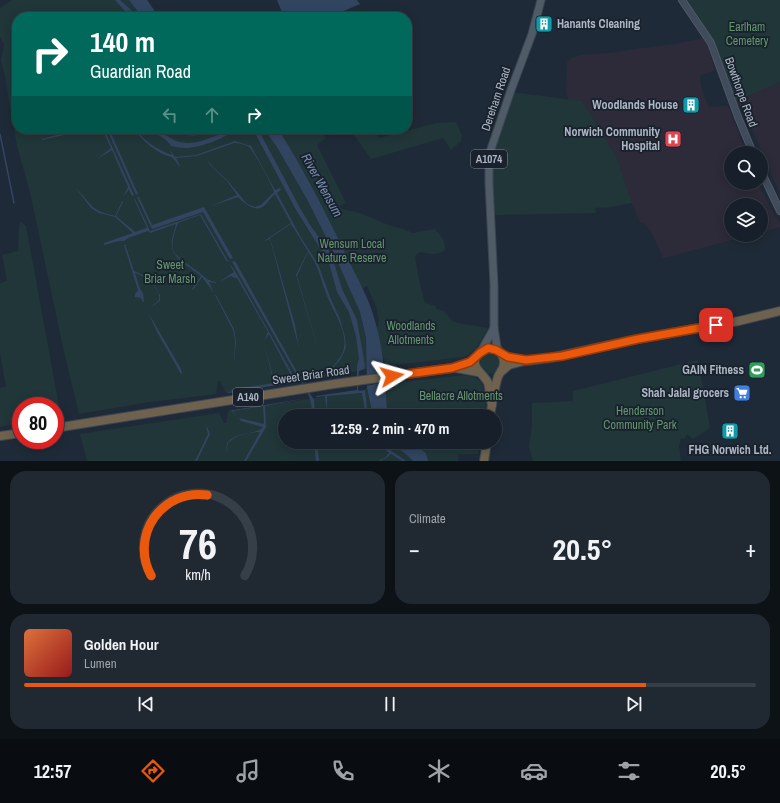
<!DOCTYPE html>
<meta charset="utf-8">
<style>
:root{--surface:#17202a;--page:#202832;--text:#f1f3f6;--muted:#9ea3a8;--line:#363e47;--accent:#ea580c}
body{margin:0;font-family:"Archivo Narrow",sans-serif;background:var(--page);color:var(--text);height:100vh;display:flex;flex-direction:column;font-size:15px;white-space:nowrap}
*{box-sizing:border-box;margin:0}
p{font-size:13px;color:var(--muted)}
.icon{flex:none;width:22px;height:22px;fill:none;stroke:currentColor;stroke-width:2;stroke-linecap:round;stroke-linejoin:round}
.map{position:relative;height:461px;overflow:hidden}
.details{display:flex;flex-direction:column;gap:10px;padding:10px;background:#0d1217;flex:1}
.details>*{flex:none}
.guide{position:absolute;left:12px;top:12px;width:400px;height:122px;border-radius:16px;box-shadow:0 2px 10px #0003,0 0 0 1px var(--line);background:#00695c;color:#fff;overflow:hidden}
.controls{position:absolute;left:724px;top:146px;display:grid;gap:8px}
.controls a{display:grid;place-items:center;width:44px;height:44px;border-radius:50%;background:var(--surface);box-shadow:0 2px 10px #0003,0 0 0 1px var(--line);font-size:20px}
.speed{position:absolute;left:12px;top:397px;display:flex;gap:8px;font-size:20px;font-weight:700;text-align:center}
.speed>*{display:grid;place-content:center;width:52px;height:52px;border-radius:50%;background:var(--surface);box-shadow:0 2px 10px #0003,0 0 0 1px var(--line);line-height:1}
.speed .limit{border:6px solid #d22;background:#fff;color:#111}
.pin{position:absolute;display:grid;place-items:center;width:34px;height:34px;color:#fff;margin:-17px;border-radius:8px;box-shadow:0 2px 6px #0006}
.me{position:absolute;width:44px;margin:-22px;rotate:82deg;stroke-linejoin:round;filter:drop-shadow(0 0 3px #0008)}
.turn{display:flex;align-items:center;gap:14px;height:84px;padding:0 12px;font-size:18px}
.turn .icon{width:52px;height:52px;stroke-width:2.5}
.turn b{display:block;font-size:28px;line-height:34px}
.lanes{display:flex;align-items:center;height:38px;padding:0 12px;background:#0003;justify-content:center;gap:20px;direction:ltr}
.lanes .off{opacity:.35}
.big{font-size:30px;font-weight:700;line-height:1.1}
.details .widget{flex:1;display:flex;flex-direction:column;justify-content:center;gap:6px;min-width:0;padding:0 14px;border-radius:16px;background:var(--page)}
.details .dial{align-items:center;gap:0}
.dial svg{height:104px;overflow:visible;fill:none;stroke:var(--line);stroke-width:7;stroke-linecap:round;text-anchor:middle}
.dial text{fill:var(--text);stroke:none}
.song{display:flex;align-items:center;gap:12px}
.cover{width:48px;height:48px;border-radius:6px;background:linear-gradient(135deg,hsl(20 70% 55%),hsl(0 70% 35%))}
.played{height:4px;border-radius:2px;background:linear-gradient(90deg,var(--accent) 85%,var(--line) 85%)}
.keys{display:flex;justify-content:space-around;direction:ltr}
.heat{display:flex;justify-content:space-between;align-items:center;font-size:22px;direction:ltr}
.details .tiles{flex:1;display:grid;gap:10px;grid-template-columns:1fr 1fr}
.widget:last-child{grid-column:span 2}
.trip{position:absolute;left:278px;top:409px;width:224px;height:40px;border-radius:20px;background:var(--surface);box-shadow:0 2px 10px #0003,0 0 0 1px var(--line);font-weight:700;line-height:40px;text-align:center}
.tab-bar{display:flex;height:64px;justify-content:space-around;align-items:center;background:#090d11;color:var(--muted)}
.tab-bar .icon{width:28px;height:28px}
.tab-bar .current{color:var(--accent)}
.tab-bar b{font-size:18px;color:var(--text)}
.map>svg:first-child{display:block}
.medical{fill:#2d2b39}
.green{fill:#213639}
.water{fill:#324560}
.pier{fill:#1f2a38}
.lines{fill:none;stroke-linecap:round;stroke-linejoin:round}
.stream{stroke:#324560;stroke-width:1.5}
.secondary-casing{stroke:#505966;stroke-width:8}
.primary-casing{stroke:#3c4552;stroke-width:9}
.highway-casing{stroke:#3d4653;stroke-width:10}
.secondary{stroke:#404b5b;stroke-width:6}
.primary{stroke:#505b68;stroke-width:7}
.highway{stroke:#6e624f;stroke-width:8}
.route-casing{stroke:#983908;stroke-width:10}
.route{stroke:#ea580c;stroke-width:7}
.labels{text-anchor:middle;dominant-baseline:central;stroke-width:3.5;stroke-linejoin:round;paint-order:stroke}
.shield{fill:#18212c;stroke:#808997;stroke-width:1}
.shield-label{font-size:11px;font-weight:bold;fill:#adb6c5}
.poi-label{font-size:12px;font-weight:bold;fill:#adb6c5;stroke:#18212c;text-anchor:end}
.park-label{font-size:12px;fill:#64966f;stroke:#18212c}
.street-label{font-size:12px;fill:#adb6c5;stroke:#18212c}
.water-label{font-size:13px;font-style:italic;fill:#748daf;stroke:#18212c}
</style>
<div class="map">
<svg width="780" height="461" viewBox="0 0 780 461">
<rect width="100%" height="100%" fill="#1f2a38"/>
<g class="medical">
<path d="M703 38 708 48 715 70 700 76 702 91 709 107 728 106 746 153H731V183H758L777 220 780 222V227L761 233V205H731V235H752L663 258 653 235 645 224 640 222 630 200 616 156 582 101 569 100 566 93 567 62 571 58 581 55 611 53 635 49 676 44Z"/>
<path d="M780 82V192L772 177 746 114 736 101Z"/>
</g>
<g class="green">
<path d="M12 0H129L142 17H17V129H170L175 132 207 134 216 129H319L326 138 317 145 346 203 339 206 342 209 360 213 391 226 403 229 413 233 435 229C442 238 445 238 445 250 436 256 430 254 420 252L416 255 415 258 421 289 425 303 436 306V309L444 311 452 321 457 323 488 328C482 339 476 353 463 357L385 366 377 329 379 320 376 306 367 286 352 293 360 312 366 338 367 369 322 378 226 393 220 381H218L216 394 150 402 79 414 64 352 30 192 17 146 5 76 1 60 4 44 0 37V8Z"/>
<path d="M687 0H780V82L736 101 716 47 700 19Z"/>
<path d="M511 92 582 101 616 156 632 203 611 207 595 208 596 213 493 215 492 172 495 143Z"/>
<path d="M456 122 462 135 461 141 451 150 443 138 371 159 357 139 348 129H372L379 138 436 123Z"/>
<path d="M20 221 26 226 61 417 55 418V406H21V423L0 427V388L6 387 0 353V284L7 280 2 255 18 251 19 228Z"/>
<circle cx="490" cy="363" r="11"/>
<path d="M698 360 710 428 693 439 687 434 684 439 681 438 679 446 681 461H533L529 447 532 426V403L573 401V391Z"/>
<path d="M465 375C470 376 476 377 480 381 486 387 486 408 485 416H389L387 410 385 384Z"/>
<path d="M367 388 373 416H368L365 390Z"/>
<path d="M363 393 366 416H285V442H376L389 453 402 461H87L80 434 219 413 224 423H226L228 411 342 394Z"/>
<path d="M379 442H390L408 456 413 461H406Z"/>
<path d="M411 442H480L478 454H459L458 461H428L426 453Z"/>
</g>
<g class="water">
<path d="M115 0H120L131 10 135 17H130Z"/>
<path d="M129 0H147L159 17H142Z"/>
<path d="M277 0H357L360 4 330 17H284Z"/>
<path d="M79 129H90L42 140V139Z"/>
<path d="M102 129H104L134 195 132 196 129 189 123 197 128 187 112 150 97 159 111 148Z"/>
<path d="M107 129H109L138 194 136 195Z"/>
<path d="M133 129H135C145 141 157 150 172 155L170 150 175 157 196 155 235 141 251 146 275 190 280 188 281 190 277 193 300 236 318 264 330 297 340 319 345 337 346 348 340 360 328 373 322 378C329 370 342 359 344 348 347 330 334 313 328 298 321 282 319 265 308 252L297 276 323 367 296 275 308 251 291 224 270 238 295 325 299 348 270 239 264 241 291 223 275 194C271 197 268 203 264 206 255 213 244 203 238 197L211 206 237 195 227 181 211 166 205 156 212 166 228 181 247 204 255 207 261 205 274 192C272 184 255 153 249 147 245 144 238 143 234 143L197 156 176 158 180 166H179C171 153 171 159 159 152 149 146 141 138 133 129Z"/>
<path d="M151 129C164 129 169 143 188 143 198 143 211 138 220 134 226 131 228 129 235 129 225 139 201 147 187 148 182 148 176 147 171 146 167 138 157 136 151 129Z"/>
<path d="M170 129H216C202 137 184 138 170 129Z"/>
<path d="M258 129 300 208 310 225 329 251 335 266 342 289 357 320 365 366 364 369 359 371 358 389 359 391 365 390 368 416H366L362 393 327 396V411L325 396 317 397 316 396 357 390V366L359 359 356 336 349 312 337 292 329 263 295 208 254 131Z"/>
<path d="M264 129H278C304 170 326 213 347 257 357 278 369 298 375 321 384 350 385 380 387 410L389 416H373L367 388 366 338 360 312 332 249 308 201 277 147Z"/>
<path d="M75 187C92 204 89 210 115 216L122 201 123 202 116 216 135 232 147 228 134 199H135L150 231 201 214 228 261 227 262 200 215 178 223C166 255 174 253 197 271 204 276 207 281 216 282V283L209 282 214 293 202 277 193 290 192 289 201 276C188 265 169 259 172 239 173 234 175 229 176 224L150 233 148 231 128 238 124 241H119L104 245V243L133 233 115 217 99 213 91 208Z"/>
<path d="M137 197H139L152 225 204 207 233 258 230 259 203 212 152 229Z"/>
<path d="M125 244 134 271 149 278 160 295V301L150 308 159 300C161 286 146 277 135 273L140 289 143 293 144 302H143L141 298 135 297V294L138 290 124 245Z"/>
<path d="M235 261 302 381 314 400 315 416H312C312 400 309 395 301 381H300L232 262Z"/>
<path d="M229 263 235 271 297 382 228 393V392L274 384 264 343 275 384 294 381 269 334 264 341 268 332 237 278H235L231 276 219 282 234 272Z"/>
<path d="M215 295H216L234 329 236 341 234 364 235 340 233 330Z"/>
<path d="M149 314 181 369 182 373 181 374 157 332Z"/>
<path d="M307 398 265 406 266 427 246 461H244L260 432C250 432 236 435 228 443L226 453 227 443C237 431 257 435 263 427L241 421 239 418 263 424 264 423 263 406 233 411 237 417 232 411H228Z"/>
<path d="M206 427H207L210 434 197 461H195L208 434Z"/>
<path d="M314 442H317L319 461H316Z"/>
<path d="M376 442H379L406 461H402L391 454 385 459 378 461 385 458 389 453Z"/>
<path d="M390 442H411L426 453 428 461H413L408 456Z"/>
</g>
<path class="pier" d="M387 371V382L365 386V375Z"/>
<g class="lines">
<g class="stream">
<path d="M0 134 14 203"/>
<path d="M295 381 304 380"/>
<path d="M232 390 281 383"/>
<path d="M381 460V461"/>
</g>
<g class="secondary-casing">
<g id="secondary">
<path d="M682 0 711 43 738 117 753 153"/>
<path d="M761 171 780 211"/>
</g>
</g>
<g class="primary-casing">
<g id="primary">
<path d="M499 351 497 347 494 328V285L489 183V155L511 90 532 34 541 0"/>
<path d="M480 353 494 328"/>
</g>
</g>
<g class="highway-casing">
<g id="highway">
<path d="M502 355 508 357 526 361 550 358 637 339 739 321 780 311"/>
<path d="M456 368 478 372"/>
<path d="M502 371 509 365 524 361"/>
<path d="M490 416C492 404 494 391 497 380 498 373 504 370 504 363 504 357 501 351 495 349 490 348 484 349 480 352 466 366 484 373 488 383 490 390 490 398 492 405"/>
<path d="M55 428 334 384 452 368 470 362 477 356"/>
<path d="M0 436 21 433"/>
<path d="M484 461 487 442"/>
</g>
</g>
<use href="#secondary" class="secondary"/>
<use href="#primary" class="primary"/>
<use href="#highway" class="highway"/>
</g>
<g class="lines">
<g class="route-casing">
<path id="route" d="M392 376 452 368 470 362 480 353 488 348 496 350 508 357 526 360 562 356 638 339 716 325"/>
</g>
<use href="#route" class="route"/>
</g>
<defs>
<g id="building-square" transform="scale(0.9)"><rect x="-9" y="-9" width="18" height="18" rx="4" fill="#0f9aa8" stroke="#18212c"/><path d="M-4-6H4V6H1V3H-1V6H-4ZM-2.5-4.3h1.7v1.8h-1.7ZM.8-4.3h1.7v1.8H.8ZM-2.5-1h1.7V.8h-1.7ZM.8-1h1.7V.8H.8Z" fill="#fff"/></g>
<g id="hospital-square" transform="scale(0.9)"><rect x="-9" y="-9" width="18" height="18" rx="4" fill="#e0444e" stroke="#18212c"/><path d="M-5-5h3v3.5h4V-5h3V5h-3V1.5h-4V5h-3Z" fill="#fff"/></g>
<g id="stadium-square" transform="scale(0.9)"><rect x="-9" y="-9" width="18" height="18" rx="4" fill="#2e9e5b" stroke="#18212c"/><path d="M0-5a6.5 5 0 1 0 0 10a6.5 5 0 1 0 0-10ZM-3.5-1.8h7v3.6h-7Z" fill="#fff"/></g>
<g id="supermarket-square" transform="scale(0.9)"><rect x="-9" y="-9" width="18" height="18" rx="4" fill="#3f7fe0" stroke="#18212c"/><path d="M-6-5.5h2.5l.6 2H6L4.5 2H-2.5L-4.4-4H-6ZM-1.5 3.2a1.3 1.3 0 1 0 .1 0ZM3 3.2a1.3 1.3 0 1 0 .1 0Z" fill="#fff"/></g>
</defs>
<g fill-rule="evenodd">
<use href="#building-square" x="544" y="24"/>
<use href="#building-square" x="691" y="105"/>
<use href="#hospital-square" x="673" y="139"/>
<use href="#stadium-square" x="757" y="370"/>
<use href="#supermarket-square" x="742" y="393"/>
<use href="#building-square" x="730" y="431"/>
</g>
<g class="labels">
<g class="shield">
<rect x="471" y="150" width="36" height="18" rx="3"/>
<rect x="233" y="388" width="30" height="18" rx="3"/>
</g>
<g class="shield-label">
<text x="489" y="159">A1074</text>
<text x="248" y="397">A140</text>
</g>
<g class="poi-label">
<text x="557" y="24" text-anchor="start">Hanants Cleaning</text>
<text x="678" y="105">Woodlands House</text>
<text x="660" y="132">Norwich Community<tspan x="660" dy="14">Hospital</tspan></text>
<text x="744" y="370">GAIN Fitness</text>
<text x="729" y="393">Shah Jalal grocers</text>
<text x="730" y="450" text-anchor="middle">FHG Norwich Ltd.</text>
</g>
<g class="park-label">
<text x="747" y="27">Earlham<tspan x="747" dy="14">Cemetery</tspan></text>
<text x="352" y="244">Wensum Local<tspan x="352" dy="14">Nature Reserve</tspan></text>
<text x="170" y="265">Sweet<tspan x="170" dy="14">Briar Marsh</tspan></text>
<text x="411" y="326">Woodlands<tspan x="411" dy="14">Allotments</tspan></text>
<text x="461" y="396">Bellacre Allotments</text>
<text x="640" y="411">Henderson<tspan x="640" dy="14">Community Park</tspan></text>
</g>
<g class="street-label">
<text transform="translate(741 92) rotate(70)">Bowthorpe Road</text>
<text transform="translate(496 99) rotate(-71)">Dereham Road</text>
<text transform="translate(311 375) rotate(-8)">Sweet Briar Road</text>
</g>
<g class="water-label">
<text transform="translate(322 185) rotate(61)">River Wensum</text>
</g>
</g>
</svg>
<div class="controls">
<a><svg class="icon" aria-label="search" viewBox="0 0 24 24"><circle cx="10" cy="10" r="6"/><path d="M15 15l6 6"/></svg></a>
<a><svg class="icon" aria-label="layers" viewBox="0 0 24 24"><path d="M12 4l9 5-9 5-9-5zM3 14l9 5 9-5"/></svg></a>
</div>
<div class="speed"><div class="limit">80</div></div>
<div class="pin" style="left:716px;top:325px;background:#d93025"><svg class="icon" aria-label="arrive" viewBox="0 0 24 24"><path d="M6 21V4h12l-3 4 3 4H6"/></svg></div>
<svg class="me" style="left:392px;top:376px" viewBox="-20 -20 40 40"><path d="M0-17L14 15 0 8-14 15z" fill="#ea580c" stroke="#fff" stroke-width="4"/></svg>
<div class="trip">12:59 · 2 min · 470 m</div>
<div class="guide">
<div class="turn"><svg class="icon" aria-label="right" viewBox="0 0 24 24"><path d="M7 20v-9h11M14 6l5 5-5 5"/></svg><div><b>140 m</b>Guardian Road</div></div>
<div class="lanes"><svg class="icon off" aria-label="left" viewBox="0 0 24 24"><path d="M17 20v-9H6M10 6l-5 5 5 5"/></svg><svg class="icon off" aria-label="ahead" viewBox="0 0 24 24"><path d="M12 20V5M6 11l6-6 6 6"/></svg><svg class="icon" aria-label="right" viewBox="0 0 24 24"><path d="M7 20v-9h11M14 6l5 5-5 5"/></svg></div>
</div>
</div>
<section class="details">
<div class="tiles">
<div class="widget dial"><svg viewBox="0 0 100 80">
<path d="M14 69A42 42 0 1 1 86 69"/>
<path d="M14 69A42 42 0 0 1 57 7" stroke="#ea580c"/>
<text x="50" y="56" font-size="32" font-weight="700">76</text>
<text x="50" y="72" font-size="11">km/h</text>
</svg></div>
<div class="widget"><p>Climate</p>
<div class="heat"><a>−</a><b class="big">20.5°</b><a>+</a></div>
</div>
<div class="widget">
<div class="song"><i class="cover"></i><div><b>Golden Hour</b><p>Lumen</p></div></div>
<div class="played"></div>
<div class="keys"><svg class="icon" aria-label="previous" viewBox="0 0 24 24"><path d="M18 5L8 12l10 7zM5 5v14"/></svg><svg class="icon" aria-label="pause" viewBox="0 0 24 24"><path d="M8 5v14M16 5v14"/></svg><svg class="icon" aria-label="next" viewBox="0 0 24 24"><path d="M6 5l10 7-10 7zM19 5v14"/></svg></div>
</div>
</div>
</section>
<nav class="tab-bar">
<b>12:57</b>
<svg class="icon current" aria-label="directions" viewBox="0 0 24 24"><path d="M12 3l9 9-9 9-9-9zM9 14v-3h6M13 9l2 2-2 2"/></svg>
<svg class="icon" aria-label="music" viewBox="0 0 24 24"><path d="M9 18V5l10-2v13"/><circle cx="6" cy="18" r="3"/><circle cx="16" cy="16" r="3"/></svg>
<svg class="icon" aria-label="phone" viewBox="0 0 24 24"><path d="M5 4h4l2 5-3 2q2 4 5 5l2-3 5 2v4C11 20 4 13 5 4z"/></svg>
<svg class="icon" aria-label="climate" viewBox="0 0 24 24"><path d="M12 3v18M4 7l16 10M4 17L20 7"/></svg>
<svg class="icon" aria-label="car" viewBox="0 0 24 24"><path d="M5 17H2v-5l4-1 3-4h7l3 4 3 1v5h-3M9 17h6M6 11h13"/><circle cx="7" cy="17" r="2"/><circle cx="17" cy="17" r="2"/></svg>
<svg class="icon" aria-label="filters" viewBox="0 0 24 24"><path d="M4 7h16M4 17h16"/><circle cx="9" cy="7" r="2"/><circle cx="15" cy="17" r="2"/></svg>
<b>20.5°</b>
</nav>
